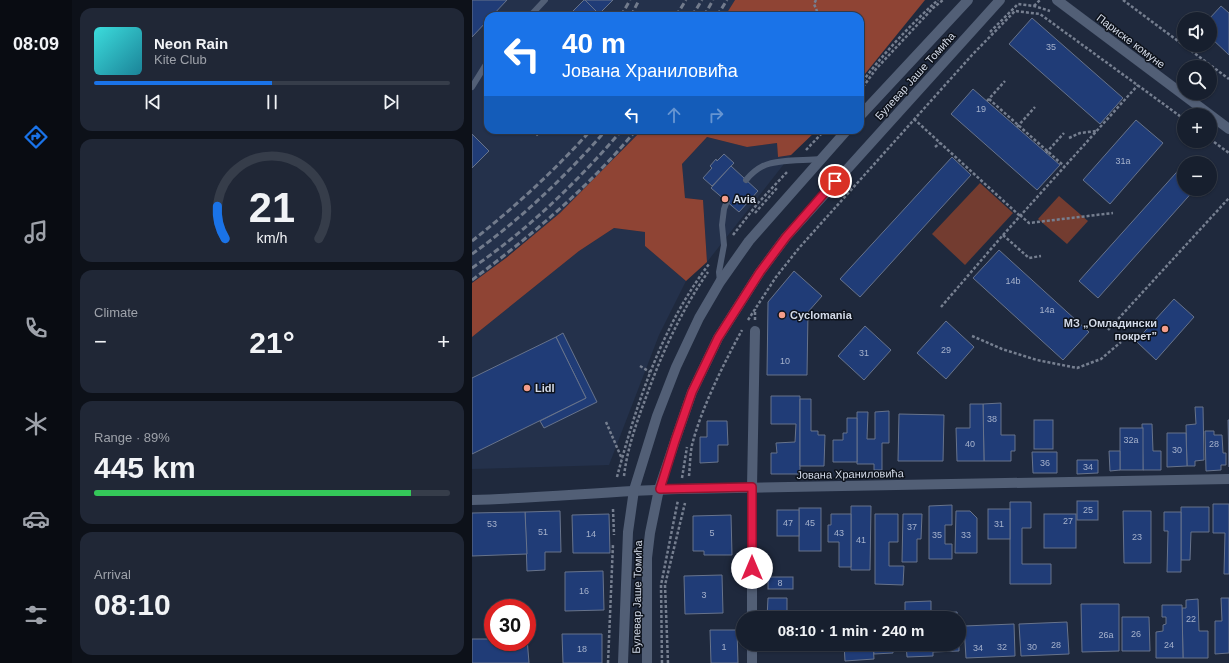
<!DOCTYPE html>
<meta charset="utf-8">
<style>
:root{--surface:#171f2e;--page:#202736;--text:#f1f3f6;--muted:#9ea2aa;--line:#363d4a;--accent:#1a73e8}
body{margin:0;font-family:Helvetica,sans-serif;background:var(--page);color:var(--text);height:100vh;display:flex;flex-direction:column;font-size:15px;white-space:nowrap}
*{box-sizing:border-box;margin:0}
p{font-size:13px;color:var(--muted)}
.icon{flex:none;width:22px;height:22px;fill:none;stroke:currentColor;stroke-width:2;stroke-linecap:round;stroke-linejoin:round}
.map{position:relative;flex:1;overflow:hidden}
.details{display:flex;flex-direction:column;gap:8px;padding:8px;background:#0d1119;width:400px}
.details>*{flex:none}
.top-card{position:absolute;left:12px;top:12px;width:380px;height:122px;border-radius:12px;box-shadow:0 1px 3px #0004,0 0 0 1px var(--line);background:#1a73e8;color:#fff;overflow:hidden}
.fabs{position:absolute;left:705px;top:12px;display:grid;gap:8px}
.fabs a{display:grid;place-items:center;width:40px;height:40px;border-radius:50%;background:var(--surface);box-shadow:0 1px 3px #0004,0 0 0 1px var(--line);font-size:20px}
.speed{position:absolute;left:12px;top:599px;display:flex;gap:8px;font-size:20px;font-weight:700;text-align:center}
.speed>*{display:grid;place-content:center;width:52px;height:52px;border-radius:50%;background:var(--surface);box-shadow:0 1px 3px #0004,0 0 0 1px var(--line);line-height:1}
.speed .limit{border:6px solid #d22;background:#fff;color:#111}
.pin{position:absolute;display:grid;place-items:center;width:34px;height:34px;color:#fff;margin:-17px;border:2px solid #fff;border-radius:50%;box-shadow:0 1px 4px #0007}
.me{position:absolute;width:44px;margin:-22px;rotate:0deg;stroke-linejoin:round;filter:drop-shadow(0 0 3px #0008)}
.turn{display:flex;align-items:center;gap:14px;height:84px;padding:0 12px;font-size:18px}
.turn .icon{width:52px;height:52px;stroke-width:2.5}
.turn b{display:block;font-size:28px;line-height:34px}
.lanes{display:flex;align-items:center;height:38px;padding:0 12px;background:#0003;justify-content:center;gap:20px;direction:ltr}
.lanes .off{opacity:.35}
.big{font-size:30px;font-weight:700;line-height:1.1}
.details .card{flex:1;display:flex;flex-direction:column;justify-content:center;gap:6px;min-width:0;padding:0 14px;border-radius:12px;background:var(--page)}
.details .dial{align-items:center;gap:0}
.dial svg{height:104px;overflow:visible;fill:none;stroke:var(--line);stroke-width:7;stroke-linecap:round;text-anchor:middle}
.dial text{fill:var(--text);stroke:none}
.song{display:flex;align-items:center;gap:12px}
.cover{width:48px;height:48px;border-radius:6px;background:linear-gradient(135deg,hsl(180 70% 55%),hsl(190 70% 35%))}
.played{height:4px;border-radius:2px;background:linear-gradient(90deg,var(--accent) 50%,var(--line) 50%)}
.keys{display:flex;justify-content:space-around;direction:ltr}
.heat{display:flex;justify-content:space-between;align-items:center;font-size:22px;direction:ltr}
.charge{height:6px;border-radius:3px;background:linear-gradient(90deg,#34c759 89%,var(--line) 0)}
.trip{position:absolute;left:264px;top:611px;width:230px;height:40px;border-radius:20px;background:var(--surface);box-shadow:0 1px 3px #0004,0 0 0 1px var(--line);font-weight:700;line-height:40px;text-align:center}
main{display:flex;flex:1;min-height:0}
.dock{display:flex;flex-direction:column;width:72px;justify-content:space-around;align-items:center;background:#090c12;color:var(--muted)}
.dock .icon{width:28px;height:28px}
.dock .on{color:var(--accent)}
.dock b{font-size:18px;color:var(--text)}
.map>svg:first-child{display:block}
.built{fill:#24314b}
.green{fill:#733c30}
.forest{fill:#8f4434}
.building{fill:#203c77;stroke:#67738b}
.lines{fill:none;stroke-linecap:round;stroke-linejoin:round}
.path{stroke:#767f90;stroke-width:2.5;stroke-dasharray:3 2;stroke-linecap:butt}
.service{stroke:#525f76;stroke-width:6}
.minor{stroke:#525f76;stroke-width:10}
.secondary{stroke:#525f76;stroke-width:10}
.rail{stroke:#727b8c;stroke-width:3;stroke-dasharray:6 3;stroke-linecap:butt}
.route-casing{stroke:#92132f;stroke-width:10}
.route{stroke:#e11d48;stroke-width:7}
.poi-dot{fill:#f49d8a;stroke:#0d121b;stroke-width:1.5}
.labels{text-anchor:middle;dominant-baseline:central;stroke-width:3;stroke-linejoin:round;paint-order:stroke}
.number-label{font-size:9px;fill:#a6b2cc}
.street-label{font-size:11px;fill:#d3dae8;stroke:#0d121b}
.poi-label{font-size:11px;font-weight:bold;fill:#d3dae8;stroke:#0d121b;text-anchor:start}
</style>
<main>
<nav class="dock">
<b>08:09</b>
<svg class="icon on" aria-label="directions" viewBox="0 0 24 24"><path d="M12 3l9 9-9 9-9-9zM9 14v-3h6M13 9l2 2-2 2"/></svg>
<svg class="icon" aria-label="music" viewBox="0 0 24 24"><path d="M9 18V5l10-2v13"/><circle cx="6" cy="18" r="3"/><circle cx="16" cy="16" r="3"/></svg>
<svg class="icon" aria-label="phone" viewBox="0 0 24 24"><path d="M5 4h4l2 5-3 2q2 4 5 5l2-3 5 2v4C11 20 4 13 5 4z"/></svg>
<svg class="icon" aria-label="climate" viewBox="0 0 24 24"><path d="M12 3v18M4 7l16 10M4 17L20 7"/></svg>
<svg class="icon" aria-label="car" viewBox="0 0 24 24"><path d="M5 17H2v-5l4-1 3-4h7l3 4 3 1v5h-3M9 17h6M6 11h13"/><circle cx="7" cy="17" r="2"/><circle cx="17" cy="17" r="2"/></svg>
<svg class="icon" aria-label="filters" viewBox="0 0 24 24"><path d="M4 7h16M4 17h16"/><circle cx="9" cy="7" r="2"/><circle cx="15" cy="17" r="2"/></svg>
</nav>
<section class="details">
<div class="card">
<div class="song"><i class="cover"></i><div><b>Neon Rain</b><p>Kite Club</p></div></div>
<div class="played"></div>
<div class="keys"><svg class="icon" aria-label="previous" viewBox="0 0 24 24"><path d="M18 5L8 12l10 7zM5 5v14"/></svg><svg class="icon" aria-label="pause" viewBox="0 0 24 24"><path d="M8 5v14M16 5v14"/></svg><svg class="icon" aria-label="next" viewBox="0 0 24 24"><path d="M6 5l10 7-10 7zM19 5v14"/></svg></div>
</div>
<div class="card dial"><svg viewBox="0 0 100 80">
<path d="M14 69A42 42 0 1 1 86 69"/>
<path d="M14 69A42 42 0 0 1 8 44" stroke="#1a73e8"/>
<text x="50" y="56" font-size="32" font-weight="700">21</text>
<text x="50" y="72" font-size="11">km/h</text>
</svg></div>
<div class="card"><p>Climate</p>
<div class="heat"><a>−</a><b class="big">21°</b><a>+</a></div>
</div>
<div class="card"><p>Range · 89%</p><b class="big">445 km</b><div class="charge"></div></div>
<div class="card"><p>Arrival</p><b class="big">08:10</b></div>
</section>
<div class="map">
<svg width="757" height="663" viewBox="0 0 757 663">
<rect width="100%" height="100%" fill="#1f293d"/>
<g class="built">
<path d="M0 0H263L253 16H16V130H170L88 213 33 258 0 283Z"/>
<path d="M235 137 275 147 305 143 306 157 319 155 235 262 231 200 213 198 210 164Z"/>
<path d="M142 228 173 232V246L214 281 187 335 137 465 0 469V337L107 251Z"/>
</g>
<g class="green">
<path d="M508 183 541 213 493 265 460 234Z"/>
<path d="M587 196 616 221 595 244 566 219Z"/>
</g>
<g class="forest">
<path d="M263 0H453L388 80V16H253Z"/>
<path d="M170 130H345L319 155 306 157 305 143 275 147 235 137 210 164 213 198 231 200 235 262 214 281 173 246V232L142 228 107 251 0 337V283L34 258 88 213Z"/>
</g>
<g class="building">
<path d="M0 0H35L20 16H16V20L0 37Z"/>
<path d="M112 0H113L130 16H96Z"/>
<path d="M113 0H141L127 14Z"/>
<path d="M749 6 757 13V55L738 37 737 19Z"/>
<path d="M560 18 651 98 628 124 537 44Z"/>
<path d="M501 89 588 165 565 190 479 114Z"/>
<path d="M664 120 691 143 638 204 611 180Z"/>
<path d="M0 134 17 151 0 168Z"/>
<path d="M252 154 262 163 240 186 231 178 240 168 238 166 244 159 245 161Z"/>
<path d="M480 157 499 175 388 297 368 279Z"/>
<path d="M716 159 721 163H713Z"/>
<path d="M712 164V189H723L626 298 607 281Z"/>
<path d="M259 166 286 191 267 212 239 188Z"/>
<path d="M527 250 617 332 591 360 501 278Z"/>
<path d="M322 271 350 296 336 312 335 375H295L296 302Z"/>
<path d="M702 299 722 317 684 360 664 341Z"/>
<path d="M474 321 502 347 474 379 445 353Z"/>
<path d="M393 326 419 350 392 380 366 356Z"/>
<path d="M91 333 125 402 72 428 68 421 114 398 84 337Z"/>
<path d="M84 337 114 398 0 454V378Z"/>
<path d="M299 396H328V474H299V453H305L304 443 323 442 324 424H299Z"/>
<path d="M328 399H339V431H346V435H353L352 466H328Z"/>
<path d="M529 403V435H543V451H539V461H512L511 404Z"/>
<path d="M498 404H511L512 461H485L484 428H498Z"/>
<path d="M723 407H731L732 460 723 461V466H715L714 425 724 424Z"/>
<path d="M417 411V443H410V470H402V464H385V412H396L395 439H403V412Z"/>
<path d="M427 414 472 415 471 461H426Z"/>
<path d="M375 418H385V462H361V440H371V433H375Z"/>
<rect x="562" y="420" width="19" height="29"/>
<path d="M756 420H757V467Z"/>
<path d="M235 421H255L256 445H246V462L228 463V437H235Z"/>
<path d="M670 424H680L681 451H689V470H671Z"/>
<rect x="648" y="428" width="23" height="42"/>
<path d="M733 431H742V435H750L751 453H754V465H749V470L734 471Z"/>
<path d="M695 433H714L715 466 695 467Z"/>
<path d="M637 451H648V470L638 471Z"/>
<path d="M560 452H585V473H561Z"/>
<path d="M605 460H626V473L605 474Z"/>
<rect x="605" y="501" width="21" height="19"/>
<path d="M538 502H559V528H550V564H579V584H538Z"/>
<path d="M741 504H757V574H752L753 533H741Z"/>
<path d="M480 505V525H473V544H480V559H457V506Z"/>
<path d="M379 506H399L398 570H379Z"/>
<path d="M709 507H737V532H719L718 560H709Z"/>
<rect x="327" y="508" width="22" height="43"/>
<rect x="516" y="509" width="22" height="30"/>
<rect x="305" y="510" width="22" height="26"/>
<path d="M88 511 89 552H73V570L55 571 53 512Z"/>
<path d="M484 511H498L505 518V553H483Z"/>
<path d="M651 511H679V563H652Z"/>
<path d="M53 512 55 554 0 556V513Z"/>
<path d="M692 512H709V572H695L696 531H692Z"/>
<path d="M137 514 138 553H101L100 515Z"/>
<path d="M359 514H379V567H367V542H356V525H359Z"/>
<path d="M403 514H426V542H417V566H432L431 585 403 584Z"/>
<path d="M431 514H450L449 539H445V562H430Z"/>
<rect x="572" y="514" width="32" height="34"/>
<path d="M259 515 260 555H232V551H221V516Z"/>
<path d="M131 571 132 610 93 611V572Z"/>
<path d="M250 575 251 613 213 614 212 576Z"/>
<rect x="296" y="577" width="25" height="12"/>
<path d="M296 598H315V618H295Z"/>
<path d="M749 598H757V653L743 654V621H750Z"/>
<path d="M726 599 727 631H736V658H711L710 608H714V600Z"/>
<path d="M459 601V618H433V602Z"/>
<path d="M609 604H647V651L610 652Z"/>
<path d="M690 605H710L711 658H684V632L691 631V625L694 624V617H690Z"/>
<path d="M485 612 486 618H459V613Z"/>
<path d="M650 617H677L678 651H650Z"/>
<path d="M595 622 597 654 549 656 547 624Z"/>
<path d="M542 624 543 656 494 658 492 626Z"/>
<path d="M238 630H265L266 663H239Z"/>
<path d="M90 634H130V663H91Z"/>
<path d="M55 638 57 663H0V639H21V642H55Z"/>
<path d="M372 644H401L402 659 373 661Z"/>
<path d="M401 644H421V653L402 654Z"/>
<path d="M434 644H461V656L435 657Z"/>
<path d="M461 644H487V651L461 652Z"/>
</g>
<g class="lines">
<g class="path">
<path d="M344 0 342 4 347 16"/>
<path d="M651 0 757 79"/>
<path d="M562 6 568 0"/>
<path d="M518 32 546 4 562 6 578 11"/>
<path d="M388 75 392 79"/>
<path d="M388 85C409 56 439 24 466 0"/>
<path d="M388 91 404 69 461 8 471 0"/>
<path d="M517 99 592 166"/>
<path d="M515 101 533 81"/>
<path d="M442 119 548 216"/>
<path d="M545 127 563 107"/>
<path d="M597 138 608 133 624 131"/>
<path d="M738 139 757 153"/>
<path d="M463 147 468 143"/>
<path d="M334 150 353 130"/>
<path d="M574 153 592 133"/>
<path d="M283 213 305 188"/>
<path d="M548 215 557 223 641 213"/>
<path d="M261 235 286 203 316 171"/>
<path d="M531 235 557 258 569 256"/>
<path d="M469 307 531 235 666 85"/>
<path d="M276 320 304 277 327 248 500 55 543 11 568 14 712 119"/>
<path d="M283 320V309"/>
<path d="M636 330 757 198"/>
<path d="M500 336 530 349 565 360 605 368 629 359 649 342"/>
<path d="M168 366 178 372"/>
<path d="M134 422 150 459"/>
<path d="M152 476C155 450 164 424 173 400 189 355 209 311 236 272"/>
<path d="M217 476C218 466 218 455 220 445 229 409 252 363 270 330"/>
<path d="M145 477C165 402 190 326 237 264"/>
<path d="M210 478 215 447"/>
<path d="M141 509 142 535"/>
<path d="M136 663 141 544"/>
<path d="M190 663 189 585 206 500"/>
<path d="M196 663 193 585 213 503"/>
</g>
<g class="service">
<path d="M58 16 73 0"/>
<path d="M0 87 16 61"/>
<path d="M274 180C279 174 285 169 291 166 306 159 332 161 349 159"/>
<path d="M248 282 247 272 252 245 250 225 252 209 255 201"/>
</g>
<g class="minor">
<path d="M585 0 757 129"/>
<path d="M0 500C70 498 139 491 208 489L757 479"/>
<path d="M280 618V487L283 331"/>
<path d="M280 663V644"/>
</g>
<g class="secondary">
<path d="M388 116 496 0"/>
<path d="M151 663 156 532 162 490 185 416 204 367 227 318 248 282 277 241 375 130"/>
<path d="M175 663V558L178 533 187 489 203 441 220 392 246 338 288 272 314 237 528 0"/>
</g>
<g class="rail">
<path d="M149 16 158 0"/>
<path d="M159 16 167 0"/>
<path d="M204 16 214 0"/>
<path d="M220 16 230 0"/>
<path d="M232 16 241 0"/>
<path d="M245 16 255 0"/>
<path d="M53 131 54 130"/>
<path d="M64 135 70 130"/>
<path d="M0 241C43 207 82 171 119 130"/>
<path d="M0 254C48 220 96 174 134 130"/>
<path d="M0 268C56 230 106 181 150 130"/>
<path d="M0 280C59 236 117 187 164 130"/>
</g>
</g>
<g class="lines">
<g class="route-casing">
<path id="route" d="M280 568V487L188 489 203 441 220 392 246 338 288 272 314 237 363 181"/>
</g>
<use href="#route" class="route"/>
</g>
<g class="poi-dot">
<circle cx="253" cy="199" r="4"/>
<circle cx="310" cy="315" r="4"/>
<circle cx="693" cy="329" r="4"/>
<circle cx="55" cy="388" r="4"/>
</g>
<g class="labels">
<g class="number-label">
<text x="579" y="47">35</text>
<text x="509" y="109">19</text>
<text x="651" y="161">31a</text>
<text x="541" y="281">14b</text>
<text x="575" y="310">14a</text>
<text x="474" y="350">29</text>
<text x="392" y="353">31</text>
<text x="313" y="361">10</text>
<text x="520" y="419">38</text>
<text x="659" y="440">32a</text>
<text x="498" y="444">40</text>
<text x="742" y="444">28</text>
<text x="705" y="450">30</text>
<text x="573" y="463">36</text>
<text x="616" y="467">34</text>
<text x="616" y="510">25</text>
<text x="596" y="521">27</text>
<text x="316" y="523">47</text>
<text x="338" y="523">45</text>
<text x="20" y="524">53</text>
<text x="527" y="524">31</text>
<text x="440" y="527">37</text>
<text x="71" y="532">51</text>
<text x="240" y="533">5</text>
<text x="367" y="533">43</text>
<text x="119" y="534">14</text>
<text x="465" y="535">35</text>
<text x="494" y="535">33</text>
<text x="665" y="537">23</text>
<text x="389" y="540">41</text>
<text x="308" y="583">8</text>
<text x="112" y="591">16</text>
<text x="232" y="595">3</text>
<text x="719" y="619">22</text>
<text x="664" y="634">26</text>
<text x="634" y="635">26a</text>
<text x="584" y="645">28</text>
<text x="697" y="645">24</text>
<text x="252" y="647">1</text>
<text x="530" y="647">32</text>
<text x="560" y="647">30</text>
<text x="506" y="648">34</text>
<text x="110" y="649">18</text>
</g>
<g class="street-label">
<text transform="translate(659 41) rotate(37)">Париске комуне</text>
<text transform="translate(443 76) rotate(-48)">Булевар Јаше Томића</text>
<text transform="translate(378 474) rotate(-1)">Јована Храниловића</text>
<text transform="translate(165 597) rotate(-89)">Булевар Јаше Томића</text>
</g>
<g class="poi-label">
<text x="261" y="199">Avia</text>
<text x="318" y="315">Cyclomania</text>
<text x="685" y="323" text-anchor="end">МЗ „Омладински<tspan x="685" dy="13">покрет”</tspan></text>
<text x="63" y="388">Lidl</text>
</g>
</g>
</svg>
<div class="fabs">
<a><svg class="icon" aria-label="sound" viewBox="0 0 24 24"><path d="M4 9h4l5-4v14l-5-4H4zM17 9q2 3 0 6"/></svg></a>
<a><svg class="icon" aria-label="search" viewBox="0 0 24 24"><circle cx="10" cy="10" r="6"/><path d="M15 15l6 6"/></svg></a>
<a>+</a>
<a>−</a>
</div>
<div class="speed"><div class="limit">30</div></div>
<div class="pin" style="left:363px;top:181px;background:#d93025"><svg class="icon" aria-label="arrive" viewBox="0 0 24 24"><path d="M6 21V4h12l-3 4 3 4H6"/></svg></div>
<svg class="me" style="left:280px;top:568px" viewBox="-20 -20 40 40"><circle r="19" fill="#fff"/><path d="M0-13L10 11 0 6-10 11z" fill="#e11d48"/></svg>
<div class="trip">08:10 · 1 min · 240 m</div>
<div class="top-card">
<div class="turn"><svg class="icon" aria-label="left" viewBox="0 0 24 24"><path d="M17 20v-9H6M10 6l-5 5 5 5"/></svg><div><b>40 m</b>Јована Храниловића</div></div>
<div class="lanes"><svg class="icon" aria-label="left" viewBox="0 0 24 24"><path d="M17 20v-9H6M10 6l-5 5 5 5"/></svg><svg class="icon off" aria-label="ahead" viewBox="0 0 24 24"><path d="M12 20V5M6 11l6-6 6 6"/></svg><svg class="icon off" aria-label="right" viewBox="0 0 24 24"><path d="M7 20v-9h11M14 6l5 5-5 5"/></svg></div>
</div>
</div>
</main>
